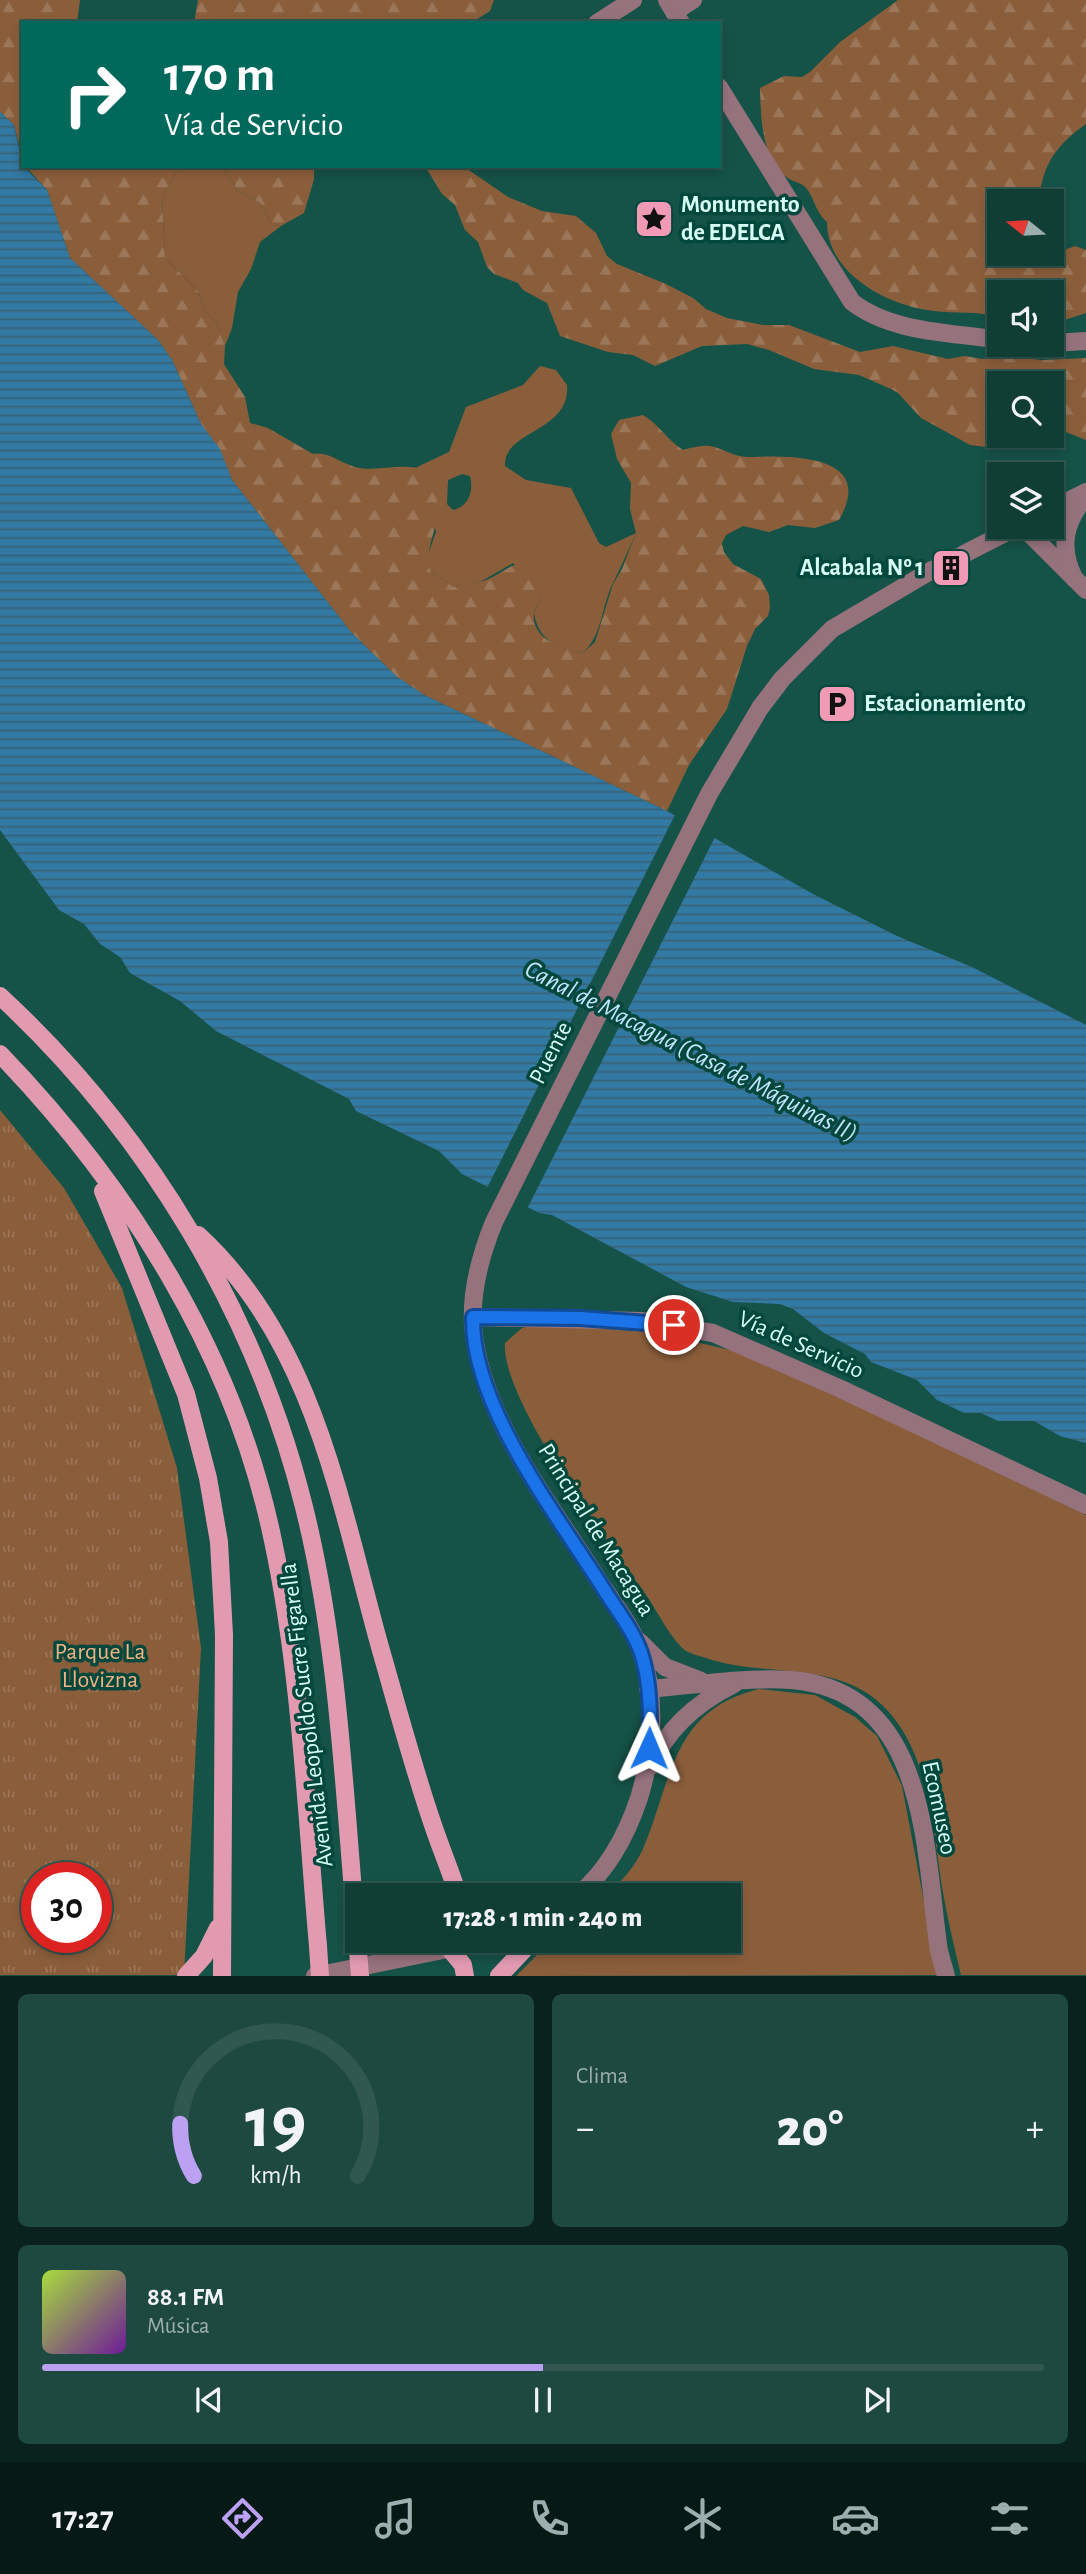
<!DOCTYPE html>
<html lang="es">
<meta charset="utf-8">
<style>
:root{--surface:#103e35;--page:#1e4941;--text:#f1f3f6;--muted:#9caead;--line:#305750;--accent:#bca0f2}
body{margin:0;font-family:"Alegreya Sans",sans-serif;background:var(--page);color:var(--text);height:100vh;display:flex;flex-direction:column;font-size:26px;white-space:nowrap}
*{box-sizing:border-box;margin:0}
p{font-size:23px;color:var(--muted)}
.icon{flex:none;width:38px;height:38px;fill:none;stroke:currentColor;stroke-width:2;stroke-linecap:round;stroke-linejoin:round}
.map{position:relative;height:1976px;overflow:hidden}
.sheet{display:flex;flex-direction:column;gap:18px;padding:18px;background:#09221d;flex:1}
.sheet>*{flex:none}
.guide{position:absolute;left:21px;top:21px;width:700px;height:147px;border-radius:0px;box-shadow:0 4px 10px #0003,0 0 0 2px var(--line);background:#00695c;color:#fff;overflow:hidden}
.needle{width:46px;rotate:288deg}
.tools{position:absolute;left:987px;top:189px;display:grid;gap:14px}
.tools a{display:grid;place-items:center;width:77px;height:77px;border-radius:0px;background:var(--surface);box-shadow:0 4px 10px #0003,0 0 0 2px var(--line);font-size:35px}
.speed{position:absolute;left:21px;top:1862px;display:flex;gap:14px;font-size:35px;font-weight:700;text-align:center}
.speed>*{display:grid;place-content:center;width:91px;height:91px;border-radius:50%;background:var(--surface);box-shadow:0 4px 10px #0003,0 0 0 2px var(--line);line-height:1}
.speed .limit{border:10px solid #d22;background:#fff;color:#111}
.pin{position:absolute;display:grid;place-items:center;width:60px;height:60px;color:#fff;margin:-30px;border:4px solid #fff;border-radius:50%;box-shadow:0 2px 7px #0007}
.me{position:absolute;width:77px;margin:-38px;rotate:1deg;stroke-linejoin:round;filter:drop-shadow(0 0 5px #0008)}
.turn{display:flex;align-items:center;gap:24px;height:147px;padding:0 28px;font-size:32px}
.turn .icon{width:91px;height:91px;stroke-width:2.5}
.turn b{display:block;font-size:49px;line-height:60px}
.big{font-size:52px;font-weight:800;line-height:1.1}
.sheet .widget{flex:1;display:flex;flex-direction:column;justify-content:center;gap:10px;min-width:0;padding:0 24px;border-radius:10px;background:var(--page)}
.sheet .dial{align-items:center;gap:0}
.dial svg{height:182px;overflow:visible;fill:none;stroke:var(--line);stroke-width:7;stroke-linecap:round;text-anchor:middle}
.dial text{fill:var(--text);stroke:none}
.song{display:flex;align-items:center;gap:21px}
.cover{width:84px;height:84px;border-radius:10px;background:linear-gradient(135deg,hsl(80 70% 55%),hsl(280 70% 35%))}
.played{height:7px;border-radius:4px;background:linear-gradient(90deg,var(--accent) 50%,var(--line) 50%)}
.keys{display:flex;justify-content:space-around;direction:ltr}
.heat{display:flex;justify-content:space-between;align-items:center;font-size:38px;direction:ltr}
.sheet .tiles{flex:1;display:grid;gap:18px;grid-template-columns:1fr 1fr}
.widget:last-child{grid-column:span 2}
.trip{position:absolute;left:345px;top:1883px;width:396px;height:70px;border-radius:0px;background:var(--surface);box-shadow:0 4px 10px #0003,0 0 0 2px var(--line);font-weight:800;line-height:70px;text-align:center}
.tabs{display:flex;height:112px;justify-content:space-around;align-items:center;background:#061915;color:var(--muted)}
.tabs .icon{width:49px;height:49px}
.tabs .selected{color:var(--accent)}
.tabs b{font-size:32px;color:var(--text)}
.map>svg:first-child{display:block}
.grass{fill:#8b5e3b;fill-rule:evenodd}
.forest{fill:url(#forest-firs);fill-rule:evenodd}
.park{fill:url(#park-tufts);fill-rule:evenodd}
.water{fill:url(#water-rules)}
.pier{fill:#155247}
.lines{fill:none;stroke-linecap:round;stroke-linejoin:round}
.minor-tunnel{stroke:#326c61;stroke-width:18;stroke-dasharray:18 9;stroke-linecap:butt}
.minor{stroke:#96727d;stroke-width:18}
.major{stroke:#e29ab1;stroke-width:18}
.major-bridge{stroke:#e29ab1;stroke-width:18}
.route-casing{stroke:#114b97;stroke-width:18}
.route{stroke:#1a73e8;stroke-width:12}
.labels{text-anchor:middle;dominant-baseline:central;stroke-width:7;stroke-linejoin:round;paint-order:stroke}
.poi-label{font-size:24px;font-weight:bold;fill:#d7fef4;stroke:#04473c;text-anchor:start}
.street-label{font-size:24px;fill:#d7fef4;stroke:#04473c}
.park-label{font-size:24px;fill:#f4b380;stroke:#04473c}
.water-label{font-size:26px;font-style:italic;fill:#c2e5fe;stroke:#04473c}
</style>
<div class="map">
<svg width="1086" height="1976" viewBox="0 0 1086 1976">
<defs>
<pattern id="forest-firs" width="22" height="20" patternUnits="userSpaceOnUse" patternTransform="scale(1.75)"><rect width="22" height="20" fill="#8b5e3b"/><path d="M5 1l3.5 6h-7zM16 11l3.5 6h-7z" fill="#9b7658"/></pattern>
<pattern id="park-tufts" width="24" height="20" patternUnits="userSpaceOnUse" patternTransform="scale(1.75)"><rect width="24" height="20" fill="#8b5e3b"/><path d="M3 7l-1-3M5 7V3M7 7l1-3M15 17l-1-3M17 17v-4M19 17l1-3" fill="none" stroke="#9b7658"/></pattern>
<pattern id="water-rules" width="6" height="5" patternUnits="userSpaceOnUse" patternTransform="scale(1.75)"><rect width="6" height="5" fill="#3279a3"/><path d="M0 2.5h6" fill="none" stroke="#396276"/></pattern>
</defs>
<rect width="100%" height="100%" fill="#155247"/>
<g class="grass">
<path d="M179 166H222L237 190 260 203 272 225 281 226 260 242 251 269 238 292 232 328 225 346 216 322 203 309 199 292 165 258 162 198Z"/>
<path d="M540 366 556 370 567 385C571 432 503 430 505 466L526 480 571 488 599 543 606 547 636 533C629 550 621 566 613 583 601 607 603 634 583 653 557 647 539 642 534 613L541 598 513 563 480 582 454 587 432 573 428 566 427 557 436 532 417 467 449 452 466 407 523 385ZM462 474 470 476C474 490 469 507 453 510L447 504 448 480Z"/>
<path d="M535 1325 654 1332 738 1352 806 1380 1086 1515V1975H961C954 1946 947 1917 942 1887 933 1829 930 1759 889 1712 841 1658 767 1679 706 1658 700 1656 691 1654 686 1651 674 1643 657 1612 649 1599 613 1549 501 1401 505 1343L522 1328Z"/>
<path d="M759 1689 815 1695 855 1717 877 1736 902 1786 938 1975 516 1976 551 1941H728V1895H606C622 1881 637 1865 645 1844 673 1775 673 1710 759 1689Z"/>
</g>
<g class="forest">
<path d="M0 0H80L77 23H23V160L14 125 0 112Z"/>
<path d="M198 0H494L490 11 471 23H194Z"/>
<path d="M898 0H1086V124C1057 144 1042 165 1039 201H999V254L1048 256 1075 246 1086 250V313L1052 324V292H999V318C978 310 956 314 934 311 888 306 827 274 827 222 816 213 815 200 807 189 802 182 791 182 784 175 761 154 761 117 760 88L784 76 802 77 810 72 840 42Z"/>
<path d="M25 166H179L162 198 165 258 199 292 203 309 216 322 225 346 224 364 245 397 250 423 268 428 313 454C328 451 340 463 355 467 377 473 405 461 426 471 430 483 438 497 438 509 438 530 421 555 432 573L454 587C464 584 474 584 483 581 509 573 517 549 542 580 542 585 543 592 541 597 540 603 535 608 534 613 531 641 564 648 583 653L595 642 613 584 622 569 636 533 630 509 631 483 617 459 611 434 619 420 643 415C659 424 666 439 683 450 691 448 702 445 710 446 722 448 734 457 747 457 786 456 878 452 839 520L815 528 788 525 769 532 743 526 726 535 722 543 724 552 733 564 761 579 769 595 770 608 768 616 755 629 747 646 727 709 689 765 667 811 424 695 396 676 351 632 232 480 220 450 201 424 172 360 158 340 70 258 47 190Z"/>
<path d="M222 166H314V179L304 213 281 226 272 225 260 203 237 190Z"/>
<path d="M425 166H463L508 197 542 211 576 216 596 233 607 256 617 264 666 284 693 298 706 309 727 318 763 325H789L860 352 893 346 948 359 965 356 982 359 999 356 1042 360 1086 358V440L1066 432 1029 447 1002 449 970 445 921 418 898 393 891 389 859 375 814 369 769 350 747 344 702 346 655 366 633 355 608 352 560 336 547 303 523 290 518 283 494 274 487 267 478 242 465 230 455 205 442 194ZM1052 383V436H999V383Z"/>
</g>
<path class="park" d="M0 1110 64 1188 122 1288 177 1468 201 1648 184 1975H0ZM37 1878H96V1937H37Z"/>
<path class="water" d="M0 112 14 125 23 166 47 190 70 258 158 340 172 360 201 424 220 449 232 480 351 632 396 676 424 695 667 811 813 894 897 936 972 967 1086 1025V1443L1060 1436 1034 1421H998L981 1413H964L937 1400 917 1380 871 1362 865 1354 824 1333 793 1309 780 1304 733 1302 686 1287 552 1215 539 1213 462 1174 439 1151 356 1111 349 1099 216 1031 180 1001 130 973 120 957 100 944 84 924 59 910 0 830Z"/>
<path class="pier" d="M676 813 716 835 526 1211 486 1190Z"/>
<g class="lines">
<path class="minor-tunnel" d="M932 570 964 554"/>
<g class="minor">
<path d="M667 0 681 23"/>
<path d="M674 12 693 0"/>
<path d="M597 23 633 0"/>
<path d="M719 87 852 302C892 333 951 332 999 340"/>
<path d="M1052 343 1086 341"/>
<path d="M1052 509 1086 492"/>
<path d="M1023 527 1086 590"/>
<path d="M964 554 1017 527"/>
<path d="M1074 578C1059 547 1064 523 1086 496"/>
<path d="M473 1317 641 1321 713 1333 841 1389 1086 1505"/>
<path d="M640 1642 665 1667 701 1681"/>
<path d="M648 1689C695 1685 744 1677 791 1680 929 1691 924 1850 939 1951L946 1976"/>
<path d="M651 1766C667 1728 698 1702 734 1684"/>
<path d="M578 1895C607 1871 627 1834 639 1798 653 1753 657 1697 641 1652 631 1624 610 1599 595 1575 549 1502 479 1414 473 1325 471 1290 481 1254 494 1222L709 794 760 708 782 679 832 629 932 570"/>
<path d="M315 1976 487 1941"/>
</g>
<g class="major">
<path d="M0 996C147 1132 256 1313 304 1507 339 1647 344 1795 357 1938"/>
<path d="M0 1054C130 1189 235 1356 273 1541 301 1673 306 1811 318 1946"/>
<path d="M103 1191 186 1394 208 1478 219 1542 224 1635 222 1976"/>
<path d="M198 1235C314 1341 340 1504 380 1647 397 1706 413 1767 433 1825 441 1849 451 1872 458 1895"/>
<path d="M454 1941 449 1948 463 1965 465 1976"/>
<path d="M186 1976 204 1956 218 1928"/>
<path d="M499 1976 532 1941"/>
</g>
<g class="major-bridge">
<path d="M357 1938 360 1976"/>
<path d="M318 1946 320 1976"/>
</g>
</g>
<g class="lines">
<g class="route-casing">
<path id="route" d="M649 1748C651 1717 651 1683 641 1653 633 1630 616 1609 603 1588 557 1515 471 1405 473 1317L580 1318 674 1325"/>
</g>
<use href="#route" class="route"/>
</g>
<defs>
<g id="sight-square" transform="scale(2.0125)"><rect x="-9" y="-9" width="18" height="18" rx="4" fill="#f09ab6" stroke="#04473c"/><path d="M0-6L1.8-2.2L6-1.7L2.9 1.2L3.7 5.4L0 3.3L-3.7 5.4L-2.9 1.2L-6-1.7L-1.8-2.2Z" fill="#111"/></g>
<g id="building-square" transform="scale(2.0125)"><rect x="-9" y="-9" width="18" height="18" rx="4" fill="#f09ab6" stroke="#04473c"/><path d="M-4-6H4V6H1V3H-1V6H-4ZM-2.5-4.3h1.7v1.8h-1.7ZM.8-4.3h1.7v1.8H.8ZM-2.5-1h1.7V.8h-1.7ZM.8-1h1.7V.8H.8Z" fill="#111"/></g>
<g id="parking-square" transform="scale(2.0125)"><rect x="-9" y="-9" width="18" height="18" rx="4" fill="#f09ab6" stroke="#04473c"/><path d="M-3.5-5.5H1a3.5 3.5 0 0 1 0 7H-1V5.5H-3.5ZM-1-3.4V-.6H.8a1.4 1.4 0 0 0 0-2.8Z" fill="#111"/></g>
</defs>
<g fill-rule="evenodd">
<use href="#sight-square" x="654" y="219"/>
<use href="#building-square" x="951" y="568"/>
<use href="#parking-square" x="837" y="704"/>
</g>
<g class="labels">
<g class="poi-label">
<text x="681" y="205">Monumento<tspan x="681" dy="28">de EDELCA</tspan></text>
<text x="924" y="568" text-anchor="end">Alcabala Nº 1</text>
<text x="864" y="704">Estacionamiento</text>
</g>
<g class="street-label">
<text transform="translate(551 1053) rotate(-63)">Puente</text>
<text transform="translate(801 1345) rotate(24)">Vía de Servicio</text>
<text transform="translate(596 1530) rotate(58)">Principal de Macagua</text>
<text transform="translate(307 1715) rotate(-97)">Avenida Leopoldo Sucre Figarella</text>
<text transform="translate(939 1808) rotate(78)">Ecomuseo</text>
</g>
<g class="park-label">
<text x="100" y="1652">Parque La<tspan x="100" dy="28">Llovizna</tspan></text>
</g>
<g class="water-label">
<text transform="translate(691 1051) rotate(27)">Canal de Macagua (Casa de Máquinas II)</text>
</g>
</g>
</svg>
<div class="tools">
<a><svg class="needle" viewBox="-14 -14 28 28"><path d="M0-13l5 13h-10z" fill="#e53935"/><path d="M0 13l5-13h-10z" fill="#9caead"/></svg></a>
<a><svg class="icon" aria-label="sound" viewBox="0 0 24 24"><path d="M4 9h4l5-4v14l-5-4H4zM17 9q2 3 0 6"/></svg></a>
<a><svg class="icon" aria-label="search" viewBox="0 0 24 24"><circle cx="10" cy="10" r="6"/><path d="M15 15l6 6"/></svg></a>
<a><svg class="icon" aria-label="layers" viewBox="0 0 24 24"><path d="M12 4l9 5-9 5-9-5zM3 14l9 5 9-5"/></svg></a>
</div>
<div class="speed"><div class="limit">30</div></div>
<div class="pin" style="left:674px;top:1325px;background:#d93025"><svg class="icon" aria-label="arrive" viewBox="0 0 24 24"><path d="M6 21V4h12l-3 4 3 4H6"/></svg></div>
<svg class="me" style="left:649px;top:1748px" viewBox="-20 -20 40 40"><path d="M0-17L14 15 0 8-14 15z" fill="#1a73e8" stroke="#fff" stroke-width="4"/></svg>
<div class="trip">17:28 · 1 min · 240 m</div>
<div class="guide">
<div class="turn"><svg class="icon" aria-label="right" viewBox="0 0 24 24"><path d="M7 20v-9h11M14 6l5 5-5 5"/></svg><div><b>170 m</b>Vía de Servicio</div></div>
</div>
</div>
<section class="sheet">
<div class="tiles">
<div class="widget dial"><svg viewBox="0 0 100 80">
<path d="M14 69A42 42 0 1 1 86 69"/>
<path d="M14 69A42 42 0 0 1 8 46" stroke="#bca0f2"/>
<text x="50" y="56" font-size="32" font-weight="700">19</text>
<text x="50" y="72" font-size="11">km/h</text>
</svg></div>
<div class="widget"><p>Clima</p>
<div class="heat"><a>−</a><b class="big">20°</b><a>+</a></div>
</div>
<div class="widget">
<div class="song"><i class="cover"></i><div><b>88.1 FM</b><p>Música</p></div></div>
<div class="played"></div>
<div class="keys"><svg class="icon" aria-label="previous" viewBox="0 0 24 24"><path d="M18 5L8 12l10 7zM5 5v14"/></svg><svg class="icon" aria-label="pause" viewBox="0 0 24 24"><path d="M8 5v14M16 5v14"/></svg><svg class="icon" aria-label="next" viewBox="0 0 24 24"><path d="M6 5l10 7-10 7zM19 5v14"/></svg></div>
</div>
</div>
</section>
<nav class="tabs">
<b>17:27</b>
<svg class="icon selected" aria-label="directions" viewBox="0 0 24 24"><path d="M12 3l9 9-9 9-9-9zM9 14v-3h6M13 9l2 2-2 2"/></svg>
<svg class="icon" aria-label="music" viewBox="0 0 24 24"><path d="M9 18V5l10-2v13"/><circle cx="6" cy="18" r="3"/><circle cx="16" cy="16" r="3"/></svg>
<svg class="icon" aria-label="phone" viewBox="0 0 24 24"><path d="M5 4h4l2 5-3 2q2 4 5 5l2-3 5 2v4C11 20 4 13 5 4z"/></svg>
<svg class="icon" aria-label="climate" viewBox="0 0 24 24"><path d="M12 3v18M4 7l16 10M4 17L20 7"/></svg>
<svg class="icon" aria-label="car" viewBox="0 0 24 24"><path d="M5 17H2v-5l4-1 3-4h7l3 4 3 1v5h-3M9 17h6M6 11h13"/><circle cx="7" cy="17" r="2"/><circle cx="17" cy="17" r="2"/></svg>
<svg class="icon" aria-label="filters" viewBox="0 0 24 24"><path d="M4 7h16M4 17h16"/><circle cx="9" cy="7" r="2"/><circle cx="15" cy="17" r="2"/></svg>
</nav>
